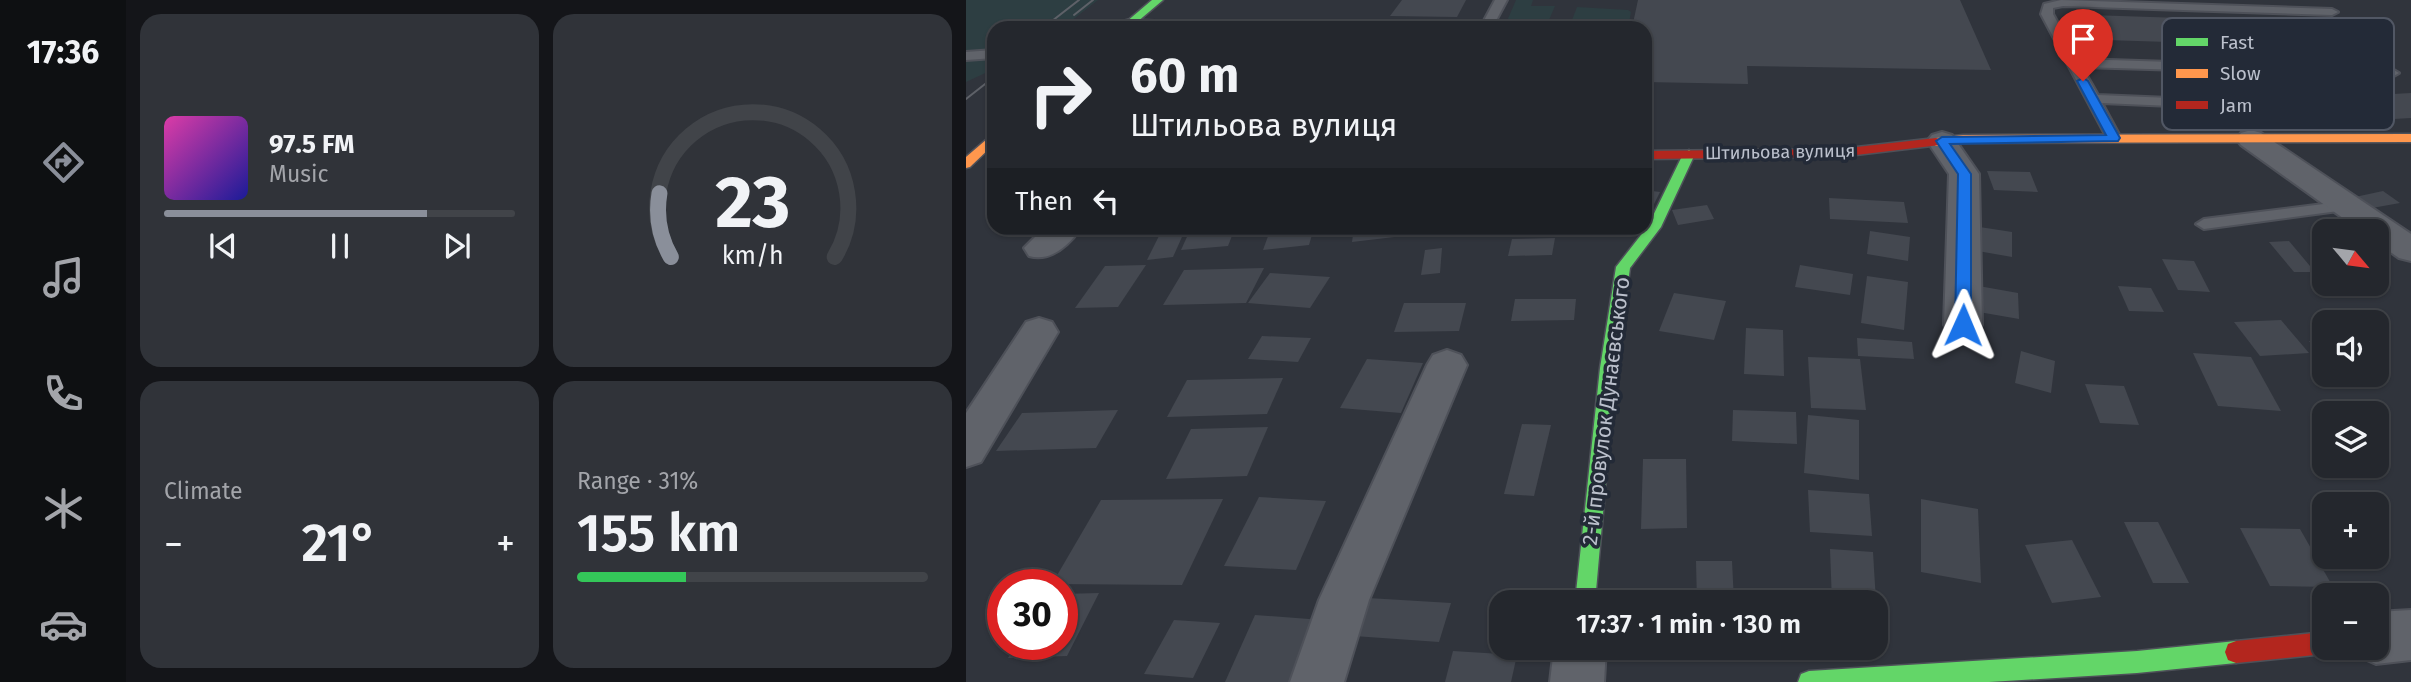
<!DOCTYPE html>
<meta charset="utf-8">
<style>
:root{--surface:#24272d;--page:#303339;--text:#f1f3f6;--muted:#a3a5aa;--line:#414449;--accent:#8a8f9a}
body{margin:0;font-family:"Fira Sans",sans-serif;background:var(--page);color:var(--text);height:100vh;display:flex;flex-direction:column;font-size:26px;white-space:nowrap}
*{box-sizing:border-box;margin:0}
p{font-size:23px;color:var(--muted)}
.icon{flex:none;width:38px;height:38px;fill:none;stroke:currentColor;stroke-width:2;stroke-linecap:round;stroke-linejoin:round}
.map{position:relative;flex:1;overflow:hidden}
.details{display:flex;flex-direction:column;gap:14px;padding:14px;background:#141519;width:840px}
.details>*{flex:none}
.guide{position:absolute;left:21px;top:21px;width:665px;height:214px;border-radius:21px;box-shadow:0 2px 5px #0004,0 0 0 2px var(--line);background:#24272d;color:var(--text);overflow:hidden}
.needle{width:46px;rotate:119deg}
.controls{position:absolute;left:1346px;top:219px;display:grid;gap:14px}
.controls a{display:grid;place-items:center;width:77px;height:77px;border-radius:14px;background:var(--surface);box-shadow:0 2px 5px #0004,0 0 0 2px var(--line);font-size:35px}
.speed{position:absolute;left:21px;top:569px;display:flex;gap:14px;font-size:35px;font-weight:700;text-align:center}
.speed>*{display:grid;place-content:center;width:91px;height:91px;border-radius:50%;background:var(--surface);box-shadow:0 2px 5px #0004,0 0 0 2px var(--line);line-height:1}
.speed .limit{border:10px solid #d22;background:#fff;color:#111}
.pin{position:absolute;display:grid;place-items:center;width:60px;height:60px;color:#fff;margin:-72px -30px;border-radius:50% 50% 50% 0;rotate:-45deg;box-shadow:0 0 7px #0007}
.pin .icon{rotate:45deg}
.me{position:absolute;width:77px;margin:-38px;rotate:1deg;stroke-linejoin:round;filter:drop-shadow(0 0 5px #0008)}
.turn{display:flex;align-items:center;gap:24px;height:147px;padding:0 28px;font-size:32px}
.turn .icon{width:91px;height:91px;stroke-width:2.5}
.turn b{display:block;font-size:49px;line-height:60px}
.then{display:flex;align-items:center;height:66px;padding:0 28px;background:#0003;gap:14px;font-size:26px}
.big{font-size:52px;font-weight:600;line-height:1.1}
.details .tile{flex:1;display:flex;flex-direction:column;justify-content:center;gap:10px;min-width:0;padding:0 24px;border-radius:21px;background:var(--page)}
.details .dial{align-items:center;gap:0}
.dial svg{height:182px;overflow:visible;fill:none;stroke:var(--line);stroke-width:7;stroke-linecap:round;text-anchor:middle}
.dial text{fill:var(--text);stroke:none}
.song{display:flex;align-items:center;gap:21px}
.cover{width:84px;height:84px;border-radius:10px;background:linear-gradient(135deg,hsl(320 70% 55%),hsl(240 70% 35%))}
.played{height:7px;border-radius:4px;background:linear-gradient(90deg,var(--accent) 75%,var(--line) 75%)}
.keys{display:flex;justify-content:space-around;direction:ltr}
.heat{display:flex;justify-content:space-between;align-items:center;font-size:38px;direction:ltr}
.charge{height:10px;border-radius:5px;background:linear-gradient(90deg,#34c759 31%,var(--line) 0)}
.details .tiles{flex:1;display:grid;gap:14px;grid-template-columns:repeat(2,1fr)}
.trip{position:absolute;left:523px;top:590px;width:399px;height:70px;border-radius:21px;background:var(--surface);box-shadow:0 2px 5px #0004,0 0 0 2px var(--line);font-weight:600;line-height:70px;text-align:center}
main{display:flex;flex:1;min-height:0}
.dock{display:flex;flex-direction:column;width:126px;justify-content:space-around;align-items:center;background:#0e1012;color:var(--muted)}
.dock .icon{width:49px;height:49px}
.dock .current{color:var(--accent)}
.dock b{font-size:32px;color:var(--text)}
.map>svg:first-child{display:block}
.green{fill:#2d3e42}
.building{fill:#444850}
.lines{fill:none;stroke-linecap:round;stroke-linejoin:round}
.lane-casing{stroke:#4e5159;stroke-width:4}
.street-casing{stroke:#4e5159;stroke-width:4}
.fast-casing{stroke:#4e5159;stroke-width:3}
.slow-casing{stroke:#4e5159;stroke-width:3}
.jam-casing{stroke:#4e5159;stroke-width:3}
.lane{fill:#60636a;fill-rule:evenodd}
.street{fill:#60636a;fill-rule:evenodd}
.fast{fill:#63d668;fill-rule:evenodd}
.slow{fill:#ff974d;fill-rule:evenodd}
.jam{fill:#b3261e;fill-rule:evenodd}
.tram{stroke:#5e6168;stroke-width:2}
.route{fill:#1a73e8;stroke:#114b97;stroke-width:2}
.labels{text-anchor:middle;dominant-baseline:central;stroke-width:7;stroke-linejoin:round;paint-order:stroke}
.far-street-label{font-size:18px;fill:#bbc0cc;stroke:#232a37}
.street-label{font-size:21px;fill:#bbc0cc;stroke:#232a37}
.key{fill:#232a37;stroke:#515764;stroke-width:2}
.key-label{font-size:19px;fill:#bbc0cc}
</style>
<main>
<nav class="dock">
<b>17:36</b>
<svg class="icon current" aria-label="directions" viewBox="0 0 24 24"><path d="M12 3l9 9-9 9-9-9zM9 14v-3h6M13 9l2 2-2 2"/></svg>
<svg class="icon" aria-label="music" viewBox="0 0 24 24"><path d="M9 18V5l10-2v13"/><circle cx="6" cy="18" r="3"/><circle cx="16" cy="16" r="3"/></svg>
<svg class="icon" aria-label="phone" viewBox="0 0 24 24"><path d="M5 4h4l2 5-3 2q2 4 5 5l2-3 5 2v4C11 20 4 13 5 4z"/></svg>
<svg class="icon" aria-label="climate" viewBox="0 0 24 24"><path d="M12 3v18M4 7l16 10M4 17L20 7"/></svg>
<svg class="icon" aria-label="car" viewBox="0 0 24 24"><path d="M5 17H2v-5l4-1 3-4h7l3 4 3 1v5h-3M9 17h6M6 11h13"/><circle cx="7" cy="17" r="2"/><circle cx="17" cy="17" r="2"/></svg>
</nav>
<section class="details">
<div class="tiles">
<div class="tile">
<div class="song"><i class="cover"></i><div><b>97.5 FM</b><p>Music</p></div></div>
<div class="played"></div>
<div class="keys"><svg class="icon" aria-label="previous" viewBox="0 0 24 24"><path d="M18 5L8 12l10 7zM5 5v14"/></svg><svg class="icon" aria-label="pause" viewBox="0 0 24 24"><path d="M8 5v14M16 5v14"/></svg><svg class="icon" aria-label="next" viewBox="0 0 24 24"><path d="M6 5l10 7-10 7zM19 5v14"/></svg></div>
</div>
<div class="tile dial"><svg viewBox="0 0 100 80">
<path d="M14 69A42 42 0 1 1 86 69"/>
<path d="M14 69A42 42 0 0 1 9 41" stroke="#8a8f9a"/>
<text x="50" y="56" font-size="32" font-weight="700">23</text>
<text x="50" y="72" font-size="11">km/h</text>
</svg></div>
<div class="tile"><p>Climate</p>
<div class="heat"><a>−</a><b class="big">21°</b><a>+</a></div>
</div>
<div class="tile"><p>Range · 31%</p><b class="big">155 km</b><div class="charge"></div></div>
</div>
</section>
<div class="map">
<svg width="1445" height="682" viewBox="0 0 1445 682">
<rect width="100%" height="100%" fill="#30343c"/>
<g class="green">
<path d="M0 0H132L96 28H28V69L0 82Z"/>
<path d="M550 0H567L565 6H589L580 27 538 28Z"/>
<path d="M611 7 662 10 665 12 662 28H603Z"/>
</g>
<g class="building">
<path d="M436 0H500L491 17 424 16Z"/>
<path d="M672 0H994L1025 70 781 66 782 84 679 82V28H666Z"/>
<path d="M1124 15 1393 24 1422 49 1139 40Z"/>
<path d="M1445 93V118L1376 122 1358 107 1392 96Z"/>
<path d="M1021 171 1064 172 1072 192 1028 190Z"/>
<path d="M679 190 694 192 679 222Z"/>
<path d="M1417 191 1434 203 1406 208 1389 197Z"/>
<path d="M863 198 938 202 942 223 864 219Z"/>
<path d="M741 205 748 219 712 225 706 210Z"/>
<path d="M1007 226 1046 232V257L1006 250Z"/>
<path d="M197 228H220L207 257 181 260Z"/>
<path d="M225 228H269L262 246 215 250Z"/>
<path d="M305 228H348L343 245 297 250Z"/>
<path d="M388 228H438L437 236 386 242Z"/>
<path d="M455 228H496V231L454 236Z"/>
<path d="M600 228H641L640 233H599Z"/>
<path d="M904 231 944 237 942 261 901 254Z"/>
<path d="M589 238 586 255 542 256 546 239Z"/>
<path d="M1323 241 1349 272H1328L1303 242Z"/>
<path d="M476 248 474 273 455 275 459 250Z"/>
<path d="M1196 259 1228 261 1244 292 1212 290Z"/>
<path d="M180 265 152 307 109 308 139 266Z"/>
<path d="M834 265 887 274 884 295 829 287Z"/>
<path d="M298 268 280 303 197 305 218 270Z"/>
<path d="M304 273 364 277 344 308 282 303Z"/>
<path d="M901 276 942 282 938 330 895 323Z"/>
<path d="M1007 285 1052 293 1053 319 1007 311Z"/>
<path d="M1152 286 1185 288 1198 312 1163 311Z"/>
<path d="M708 293 760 301 748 340 693 331Z"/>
<path d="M549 299H610L608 320 545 321Z"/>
<path d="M438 303H500L493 331 428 332Z"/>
<path d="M1315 320 1343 353 1294 356 1268 322Z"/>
<path d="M780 328 817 330 818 376 778 374Z"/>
<path d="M296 336 345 338 332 362 282 359Z"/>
<path d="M891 338 946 342 948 359 892 356Z"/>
<path d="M1343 341H1358V357H1355Z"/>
<path d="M1055 351 1089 361 1085 393 1049 383Z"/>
<path d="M1227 353 1285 357 1315 411 1252 406Z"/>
<path d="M842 357 894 359 900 410 845 408Z"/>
<path d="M401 359 457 363 435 413 374 408Z"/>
<path d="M317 378 301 414 201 417 221 380Z"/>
<path d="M1119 384 1158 386 1173 425 1134 423Z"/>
<path d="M152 410 130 448 30 451 56 413Z"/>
<path d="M767 410 830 412 831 444 766 441Z"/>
<path d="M842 415 893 420V480L838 473Z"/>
<path d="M556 424 585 425 568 496 538 494Z"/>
<path d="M302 427 281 476 200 479 225 429Z"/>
<path d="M677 459H720L721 528 675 529Z"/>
<path d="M842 490 903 494 906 536 844 532Z"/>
<path d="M293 497 360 501 330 570 258 566Z"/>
<path d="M257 499 216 585 86 584 135 500Z"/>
<path d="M955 499 1012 509 1015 583 955 572Z"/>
<path d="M1158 522H1192L1223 583H1187Z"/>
<path d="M1274 528 1334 529 1367 587 1304 586Z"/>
<path d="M1106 540 1135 597 1086 603 1059 545Z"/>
<path d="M864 549 907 552 910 602H866Z"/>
<path d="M730 561H766L768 602H731Z"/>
<path d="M133 593 101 656 42 658 50 644H96V594Z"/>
<path d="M402 598 485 603 473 642 388 636Z"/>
<path d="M289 615 356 620 332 682H259Z"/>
<path d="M208 620 254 623 227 678 178 674Z"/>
<path d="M487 651 551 655 545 682H479Z"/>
</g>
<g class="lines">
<g class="lane-casing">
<g id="lane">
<path d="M529 0H541L526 28H514Z"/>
<path d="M1095 0 1366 9 1372 12 1366 15 1097 6 1087 8V14L1112 59 1426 69 1433 73 1426 77 1330 74 1344 90 1342 93 1295 107 1276 109 1136 103 1155 138 1148 142 1141 138 1075 14 1078 4ZM1116 67 1316 73 1328 88 1294 99 1276 101 1132 95Z"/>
<path d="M163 20 265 24 271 28 159 27V21Z"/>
<path d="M28 50V58L0 60V52Z"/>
<path d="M1381 201 1387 203 1389 206 1387 209 1238 229 1230 224 1238 219Z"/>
</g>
</g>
<g class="street-casing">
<g id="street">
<path d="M1285 130 1295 133 1445 234V261L1433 258 1410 242V231H1395L1275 145 1270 139 1275 133Z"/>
<path d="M976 132 986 135 1013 174 1016 325 1010 334 997 338 984 334 978 325 983 174 961 141 966 135Z"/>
<path d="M78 228H115C102 246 85 262 63 256L58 248Z"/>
<path d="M73 318 86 322 92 332 15 462 0 467V413L60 322Z"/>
<path d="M481 350 495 355 501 365 403 600 378 682H324L353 600 461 365 467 355Z"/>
<path d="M1445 610V660L1410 664 1392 656 1388 648H1410V612Z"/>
<path d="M588 648H640L638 682H584Z"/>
</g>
</g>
<g class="fast-casing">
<g id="fast">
<path d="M186 0H197L164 28H153Z"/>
<path d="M723 150 729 154 695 227 664 268 650 368 629 602H609L634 368 650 267 682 226 717 154Z"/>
<path d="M1270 641 1278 644 1281 652 1278 660 1270 663 1171 673 1023 682H832L835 674 843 671 1171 651Z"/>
</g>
</g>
<g class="slow-casing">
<g id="slow">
<path d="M28 133V144L4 167 0 168V157Z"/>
<path d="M1445 134V142L997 143 970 146 964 142 970 138 997 135Z"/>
</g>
</g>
<g class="jam-casing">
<g id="jam">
<path d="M970 138 974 139V145L873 157 679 159V151L873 149Z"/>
<path d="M1358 632V648H1367L1358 654 1270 663 1262 660 1259 652 1262 644 1270 641Z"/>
</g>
</g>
<use href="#lane" class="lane"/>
<use href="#street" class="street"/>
<use href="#fast" class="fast"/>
<use href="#slow" class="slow"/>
<use href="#jam" class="jam"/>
<g class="tram">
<path d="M108 15 127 0"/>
<path d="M77 28 113 0"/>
<path d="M0 99 28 77"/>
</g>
</g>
<path class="route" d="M1117 78 1122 81 1154 138 1152 141 984 144 1005 174V325L1002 329H991L989 325 992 174 970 141 976 137 1140 135 1111 81Z"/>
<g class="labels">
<g class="far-street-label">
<text transform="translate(814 152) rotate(-1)">Штильова вулиця</text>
</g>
<g class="street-label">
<text transform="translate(640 411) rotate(-83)">2-й провулок Дунаєвського</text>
</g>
</g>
<rect x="1196" y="18" width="232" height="112" rx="10" class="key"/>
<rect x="1210" y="38" width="32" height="8" fill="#63d668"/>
<rect x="1210" y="69" width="32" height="9" fill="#ff974d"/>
<rect x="1210" y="101" width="32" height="8" fill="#b3261e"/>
<g class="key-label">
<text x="1254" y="49">Fast</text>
<text x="1254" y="80">Slow</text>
<text x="1254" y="112">Jam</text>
</g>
</svg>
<div class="controls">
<a><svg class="needle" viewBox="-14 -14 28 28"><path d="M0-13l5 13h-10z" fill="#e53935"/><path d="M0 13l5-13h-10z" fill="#a3a5aa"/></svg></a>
<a><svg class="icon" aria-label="sound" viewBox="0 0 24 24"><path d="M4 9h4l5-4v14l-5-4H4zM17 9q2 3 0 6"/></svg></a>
<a><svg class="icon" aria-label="layers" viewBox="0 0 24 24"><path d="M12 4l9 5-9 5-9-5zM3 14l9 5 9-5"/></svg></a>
<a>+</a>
<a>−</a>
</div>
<div class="speed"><div class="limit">30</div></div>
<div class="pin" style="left:1117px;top:81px;background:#d93025"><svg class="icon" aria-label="arrive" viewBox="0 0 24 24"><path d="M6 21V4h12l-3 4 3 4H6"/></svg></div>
<svg class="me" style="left:997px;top:325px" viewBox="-20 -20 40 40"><path d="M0-17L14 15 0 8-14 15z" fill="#1a73e8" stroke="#fff" stroke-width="4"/></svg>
<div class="trip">17:37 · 1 min · 130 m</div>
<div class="guide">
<div class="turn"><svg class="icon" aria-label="right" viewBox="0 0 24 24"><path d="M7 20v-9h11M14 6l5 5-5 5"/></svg><div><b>60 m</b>Штильова вулиця</div></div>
<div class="then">Then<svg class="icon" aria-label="left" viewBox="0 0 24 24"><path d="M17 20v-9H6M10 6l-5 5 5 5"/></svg></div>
</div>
</div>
</main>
